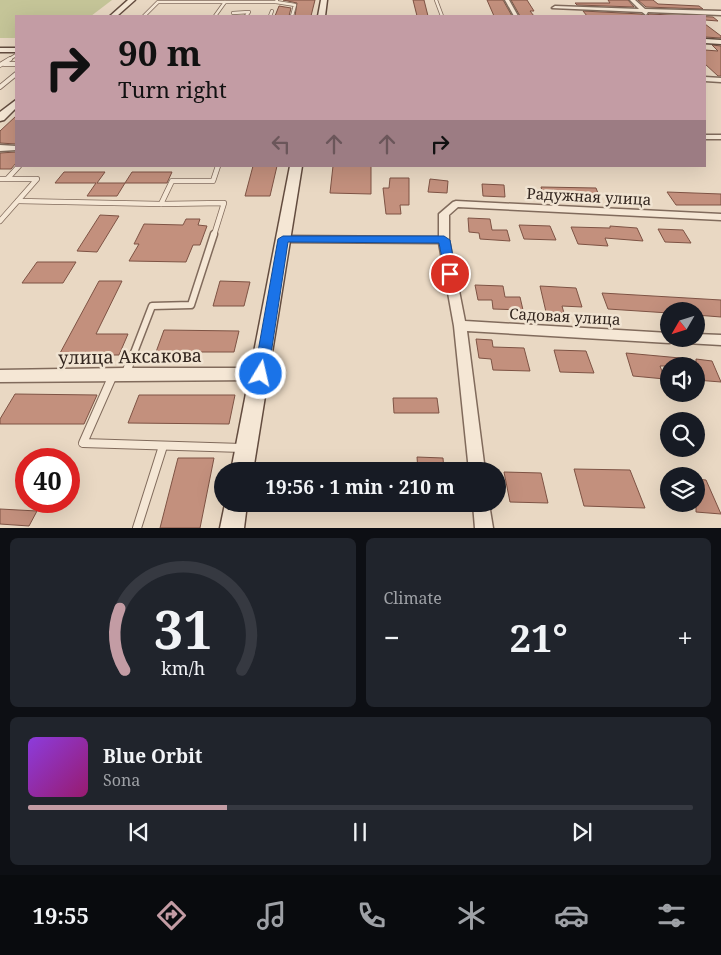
<!DOCTYPE html>
<meta charset="utf-8">
<style>
:root{--surface:#171b24;--page:#20242c;--text:#f1f3f6;--muted:#9ea1a6;--line:#363941;--accent:#c39ca4}
body{margin:0;font-family:"Noto Serif",serif;background:var(--page);color:var(--text);height:100vh;display:flex;flex-direction:column;font-size:19px;white-space:nowrap}
*{box-sizing:border-box;margin:0}
p{font-size:16px;color:var(--muted)}
.icon{flex:none;width:28px;height:28px;fill:none;stroke:currentColor;stroke-width:2;stroke-linecap:round;stroke-linejoin:round}
.map{position:relative;height:528px;overflow:hidden}
.details{display:flex;flex-direction:column;gap:10px;padding:10px;background:#0d0f14;flex:1}
.details>*{flex:none}
.hud{position:absolute;left:15px;top:15px;width:691px;height:152px;border-radius:0px;box-shadow:0 5px 20px #0002;background:#c39ca4;color:#111;overflow:hidden}
.needle{width:32px;rotate:231deg}
.fabs{position:absolute;left:660px;top:302px;display:grid;gap:10px}
.fabs a{display:grid;place-items:center;width:45px;height:45px;border-radius:50%;background:var(--surface);box-shadow:0 5px 20px #0002;font-size:25px}
.speed{position:absolute;left:15px;top:448px;display:flex;gap:10px;font-size:25px;font-weight:700;text-align:center}
.speed>*{display:grid;place-content:center;width:65px;height:65px;border-radius:50%;background:var(--surface);box-shadow:0 5px 20px #0002;line-height:1}
.speed .limit{border:8px solid #d22;background:#fff;color:#111}
.pin{position:absolute;display:grid;place-items:center;width:42px;height:42px;color:#fff;margin:-21px;border:2px solid #fff;border-radius:50%;box-shadow:0 1px 5px #0007}
.me{position:absolute;width:55px;margin:-28px;rotate:9deg;stroke-linejoin:round;filter:drop-shadow(0 0 4px #0008)}
.turn{display:flex;align-items:center;gap:18px;height:105px;padding:0 20px;font-size:22px}
.turn .icon{width:65px;height:65px;stroke-width:2.5}
.turn b{display:block;font-size:35px;line-height:42px}
.lanes{display:flex;align-items:center;height:48px;padding:0 20px;background:#0003;justify-content:center;gap:25px;direction:ltr}
.lanes .off{opacity:.35}
.big{font-size:38px;font-weight:700;line-height:1.1}
.details .tile{flex:1;display:flex;flex-direction:column;justify-content:center;gap:8px;min-width:0;padding:0 18px;border-radius:8px;background:var(--page)}
.details .dial{align-items:center;gap:0}
.dial svg{height:130px;overflow:visible;fill:none;stroke:var(--line);stroke-width:7;stroke-linecap:round;text-anchor:middle}
.dial text{fill:var(--text);stroke:none}
.song{display:flex;align-items:center;gap:15px}
.cover{width:60px;height:60px;border-radius:8px;background:linear-gradient(135deg,hsl(270 70% 55%),hsl(320 70% 35%))}
.played{height:5px;border-radius:2px;background:linear-gradient(90deg,var(--accent) 30%,var(--line) 30%)}
.keys{display:flex;justify-content:space-around;direction:ltr}
.heat{display:flex;justify-content:space-between;align-items:center;font-size:28px;direction:ltr}
.details .tiles{flex:1;display:grid;gap:10px;grid-template-columns:1fr 1fr}
.tile:last-child{grid-column:span 2}
.trip{position:absolute;left:214px;top:462px;width:292px;height:50px;border-radius:25px;background:var(--surface);box-shadow:0 5px 20px #0002;font-weight:700;line-height:50px;text-align:center}
.menu{display:flex;height:80px;justify-content:space-around;align-items:center;background:#090b0e;color:var(--muted)}
.menu .icon{width:35px;height:35px}
.menu .selected{color:var(--accent)}
.menu b{font-size:22px;color:var(--text)}
.map>svg:first-child{display:block}
.green{fill:#c5c598}
.building{fill:#c3907d;stroke:#7e5344}
.lines{fill:none;stroke-linecap:round;stroke-linejoin:round}
.lane-far4-casing{stroke:#816b5c;stroke-width:4}
.lane-far3-casing{stroke:#816b5c;stroke-width:5.5}
.lane-far2-casing{stroke:#816b5c;stroke-width:6}
.lane-far1-casing{stroke:#816b5c;stroke-width:9}
.lane-casing{stroke:#816b5c;stroke-width:10}
.street-casing{stroke:#816b5c;stroke-width:3}
.secondary-casing{stroke:#634c3f;stroke-width:3}
.lane-far4{stroke:#f5e7d5;stroke-width:2.5}
.lane-far3{stroke:#f5e7d5;stroke-width:4}
.lane-far2{stroke:#f5e7d5;stroke-width:4.5}
.lane-far1{stroke:#f5e7d5;stroke-width:6}
.lane{stroke:#f5e7d5;stroke-width:8}
.street{fill:#f5e7d5;fill-rule:evenodd}
.secondary{fill:#f5e7d5;fill-rule:evenodd}
.route{fill:#1a73e8;stroke:#114b97}
.labels{text-anchor:middle;dominant-baseline:central;stroke-width:5;stroke-linejoin:round;paint-order:stroke}
.street-label{font-size:15px;fill:#32251e;stroke:#f1e4d2}
.near-street-label{font-size:18px;fill:#32251e;stroke:#f1e4d2}
</style>
<div class="map">
<svg width="721" height="528" viewBox="0 0 721 528">
<rect width="100%" height="100%" fill="#e9d8c3"/>
<path class="green" d="M0 0H112L91 16H16V38H0Z"/>
<g class="building">
<path d="M283 0H315L311 16H295L297 3Z"/>
<path d="M413 0H424L428 16H417Z"/>
<path d="M487 0H503L512 16H494Z"/>
<path d="M511 0H527L534 11H530L534 16H520Z"/>
<path d="M608 0H628L634 7 577 5 575 3H610Z"/>
<path d="M638 0H653L658 4 699 6 703 9 646 7Z"/>
<path d="M279 6 291 8 289 16H275Z"/>
<path d="M583 11 641 14 645 16H587Z"/>
<path d="M649 14 713 17 718 21 705 20V16H647Z"/>
<path d="M705 24 721 36V38L705 37Z"/>
<path d="M712 45 721 46V76H718L705 64V50L718 51Z"/>
<path d="M16 116V144L0 143V131Z"/>
<path d="M16 152V163L11 169H0V153Z"/>
<path d="M253 166H277L270 196H245Z"/>
<path d="M333 166H371V194L330 193Z"/>
<path d="M64 172H105L97 183H125L117 196H87L96 183H55Z"/>
<path d="M132 172H172L167 183H125Z"/>
<path d="M390 178H409V205H400L401 214H386L383 188H389Z"/>
<path d="M430 179 448 181 447 193 428 192Z"/>
<path d="M482 184 504 185 505 197 483 196Z"/>
<path d="M541 187 596 188 601 201 544 198Z"/>
<path d="M667 192 721 194V205H676Z"/>
<path d="M100 215 119 216 97 252 77 251Z"/>
<path d="M468 218 490 219 492 230H507L510 241 480 239 479 233 469 232Z"/>
<path d="M186 219H200L198 225 207 226 200 245H193L186 262 129 261 139 244H134L144 224 183 225Z"/>
<path d="M519 225 550 226 556 240 524 239Z"/>
<path d="M610 226 637 228 643 241 605 238 608 246 578 244 571 227 610 228Z"/>
<path d="M658 229 683 230 691 243 665 242Z"/>
<path d="M37 262H76L63 283H22Z"/>
<path d="M99 281H122L96 334H128L119 355H59Z"/>
<path d="M220 281 250 282 244 306H213Z"/>
<path d="M475 285 503 286 505 297H520L523 310 493 309 492 300H478Z"/>
<path d="M540 286 576 288 582 307 562 306 564 313 546 312Z"/>
<path d="M602 293 721 300V317L696 315V311H669V313L608 309Z"/>
<path d="M164 330 239 331 234 352H156Z"/>
<path d="M476 339 492 340 493 347 524 348 530 371 493 370 491 359 479 358Z"/>
<path d="M554 350 586 351 594 373 560 372Z"/>
<path d="M626 353 691 359V366H660L665 379 633 376Z"/>
<path d="M696 359 712 361 721 382 696 380Z"/>
<path d="M15 394 97 395 84 424H0V419Z"/>
<path d="M139 395H235L229 424 128 423Z"/>
<path d="M393 398H437L439 413H394Z"/>
<path d="M417 457 443 458 444 471H418Z"/>
<path d="M178 458H214L200 528H160Z"/>
<path d="M574 469 630 470 645 508 584 506Z"/>
<path d="M504 472 541 473 548 503 510 502Z"/>
<path d="M696 479 706 480 721 514 696 512Z"/>
<path d="M0 509 37 511 29 526 0 524Z"/>
</g>
<g class="lines">
<g class="lane-far4-casing">
<g id="lane-far4">
<path d="M436 0 442 16"/>
<path d="M276 2 295 5 292 16"/>
<path d="M233 13 249 12 246 16"/>
<path d="M144 16 158 2H276L277 0"/>
<path d="M215 16 225 2"/>
<path d="M270 16 272 11"/>
<path d="M8 60 16 55"/>
</g>
</g>
<g class="lane-far3-casing">
<g id="lane-far3">
<path d="M4 64H16"/>
<path d="M0 65 10 59"/>
<path d="M0 87 16 74"/>
</g>
</g>
<g class="lane-far2-casing">
<g id="lane-far2">
<path d="M8 178 19 166"/>
<path d="M0 179H37L0 221"/>
<path d="M18 201 161 204 172 181H213L218 166"/>
<path d="M161 204 224 203 214 235"/>
</g>
</g>
<g class="lane-far1-casing">
<path id="lane-far1" d="M130 363 152 306 191 305 214 234"/>
</g>
<g class="lane-casing">
<g id="lane">
<path d="M126 373 130 362"/>
<path d="M113 375 83 443 242 448"/>
<path d="M137 528 163 446"/>
</g>
</g>
<g class="street-casing">
<g id="street">
<path d="M505 0H509L518 16H514Z"/>
<path d="M630 0H635L645 9 721 11V15L648 12 646 15 642 12 552 8 555 6 639 9Z"/>
<path d="M705 77 721 78V82L705 81Z"/>
<rect x="705" y="135" width="16" height="4"/>
<path d="M0 145 16 146V150L0 151Z"/>
<path d="M456 201 721 214V220L458 207 449 215V240L465 321 669 333V339H675L674 342 669 343 467 331 485 471H469L454 326 439 243 283 242 278 239 283 236 439 237V214L453 202Z"/>
<path d="M696 334 721 335V345L686 343 685 339H696Z"/>
<path d="M125 368H261L266 370 268 374 266 378 261 380 0 382V370Z"/>
<path d="M473 504H489L493 528H475Z"/>
</g>
</g>
<g class="secondary-casing">
<g id="secondary">
<path d="M128 0H135L117 16H110Z"/>
<path d="M321 0H327L325 16H318Z"/>
<path d="M705 39 721 40V44L705 43Z"/>
<rect x="0" y="48" width="16" height="4"/>
<path d="M16 100V108L4 120 0 121V112Z"/>
<path d="M290 166H302L253 471H231Z"/>
<path d="M225 504H247L244 528H220Z"/>
</g>
</g>
<use href="#lane-far4" class="lane-far4"/>
<use href="#lane-far3" class="lane-far3"/>
<use href="#lane-far2" class="lane-far2"/>
<use href="#lane-far1" class="lane-far1"/>
<use href="#lane" class="lane"/>
<use href="#street" class="street"/>
<use href="#secondary" class="secondary"/>
</g>
<path class="route" d="M283 236H444L450 240 456 274 450 278 445 274 439 243 288 242 268 374 266 378 261 380 256 378 254 374 278 239Z"/>
<g class="labels">
<g class="street-label">
<text transform="translate(589 196) rotate(3)">Радужная улица</text>
<text transform="translate(565 316) rotate(3)">Садовая улица</text>
</g>
<g class="near-street-label">
<text transform="translate(130 356) rotate(-1)">улица Аксакова</text>
</g>
</g>
</svg>
<div class="fabs">
<a><svg class="needle" viewBox="-14 -14 28 28"><path d="M0-13l5 13h-10z" fill="#e53935"/><path d="M0 13l5-13h-10z" fill="#9ea1a6"/></svg></a>
<a><svg class="icon" aria-label="sound" viewBox="0 0 24 24"><path d="M4 9h4l5-4v14l-5-4H4zM17 9q2 3 0 6"/></svg></a>
<a><svg class="icon" aria-label="search" viewBox="0 0 24 24"><circle cx="10" cy="10" r="6"/><path d="M15 15l6 6"/></svg></a>
<a><svg class="icon" aria-label="layers" viewBox="0 0 24 24"><path d="M12 4l9 5-9 5-9-5zM3 14l9 5 9-5"/></svg></a>
</div>
<div class="speed"><div class="limit">40</div></div>
<div class="pin" style="left:450px;top:274px;background:#d93025"><svg class="icon" aria-label="arrive" viewBox="0 0 24 24"><path d="M6 21V4h12l-3 4 3 4H6"/></svg></div>
<svg class="me" style="left:261px;top:374px" viewBox="-20 -20 40 40"><circle r="17" fill="#1a73e8" stroke="#fff" stroke-width="3"/><path d="M0-11L8 9 0 5-8 9z" fill="#fff"/></svg>
<div class="trip">19:56 · 1 min · 210 m</div>
<div class="hud">
<div class="turn"><svg class="icon" aria-label="right" viewBox="0 0 24 24"><path d="M7 20v-9h11M14 6l5 5-5 5"/></svg><div><b>90 m</b>Turn right</div></div>
<div class="lanes"><svg class="icon off" aria-label="left" viewBox="0 0 24 24"><path d="M17 20v-9H6M10 6l-5 5 5 5"/></svg><svg class="icon off" aria-label="ahead" viewBox="0 0 24 24"><path d="M12 20V5M6 11l6-6 6 6"/></svg><svg class="icon off" aria-label="ahead" viewBox="0 0 24 24"><path d="M12 20V5M6 11l6-6 6 6"/></svg><svg class="icon" aria-label="right" viewBox="0 0 24 24"><path d="M7 20v-9h11M14 6l5 5-5 5"/></svg></div>
</div>
</div>
<section class="details">
<div class="tiles">
<div class="tile dial"><svg viewBox="0 0 100 80">
<path d="M14 69A42 42 0 1 1 86 69"/>
<path d="M14 69A42 42 0 0 1 11 31" stroke="#c39ca4"/>
<text x="50" y="56" font-size="32" font-weight="700">31</text>
<text x="50" y="72" font-size="11">km/h</text>
</svg></div>
<div class="tile"><p>Climate</p>
<div class="heat"><a>−</a><b class="big">21°</b><a>+</a></div>
</div>
<div class="tile">
<div class="song"><i class="cover"></i><div><b>Blue Orbit</b><p>Sona</p></div></div>
<div class="played"></div>
<div class="keys"><svg class="icon" aria-label="previous" viewBox="0 0 24 24"><path d="M18 5L8 12l10 7zM5 5v14"/></svg><svg class="icon" aria-label="pause" viewBox="0 0 24 24"><path d="M8 5v14M16 5v14"/></svg><svg class="icon" aria-label="next" viewBox="0 0 24 24"><path d="M6 5l10 7-10 7zM19 5v14"/></svg></div>
</div>
</div>
</section>
<nav class="menu">
<b>19:55</b>
<svg class="icon selected" aria-label="directions" viewBox="0 0 24 24"><path d="M12 3l9 9-9 9-9-9zM9 14v-3h6M13 9l2 2-2 2"/></svg>
<svg class="icon" aria-label="music" viewBox="0 0 24 24"><path d="M9 18V5l10-2v13"/><circle cx="6" cy="18" r="3"/><circle cx="16" cy="16" r="3"/></svg>
<svg class="icon" aria-label="phone" viewBox="0 0 24 24"><path d="M5 4h4l2 5-3 2q2 4 5 5l2-3 5 2v4C11 20 4 13 5 4z"/></svg>
<svg class="icon" aria-label="climate" viewBox="0 0 24 24"><path d="M12 3v18M4 7l16 10M4 17L20 7"/></svg>
<svg class="icon" aria-label="car" viewBox="0 0 24 24"><path d="M5 17H2v-5l4-1 3-4h7l3 4 3 1v5h-3M9 17h6M6 11h13"/><circle cx="7" cy="17" r="2"/><circle cx="17" cy="17" r="2"/></svg>
<svg class="icon" aria-label="filters" viewBox="0 0 24 24"><path d="M4 7h16M4 17h16"/><circle cx="9" cy="7" r="2"/><circle cx="15" cy="17" r="2"/></svg>
</nav>
